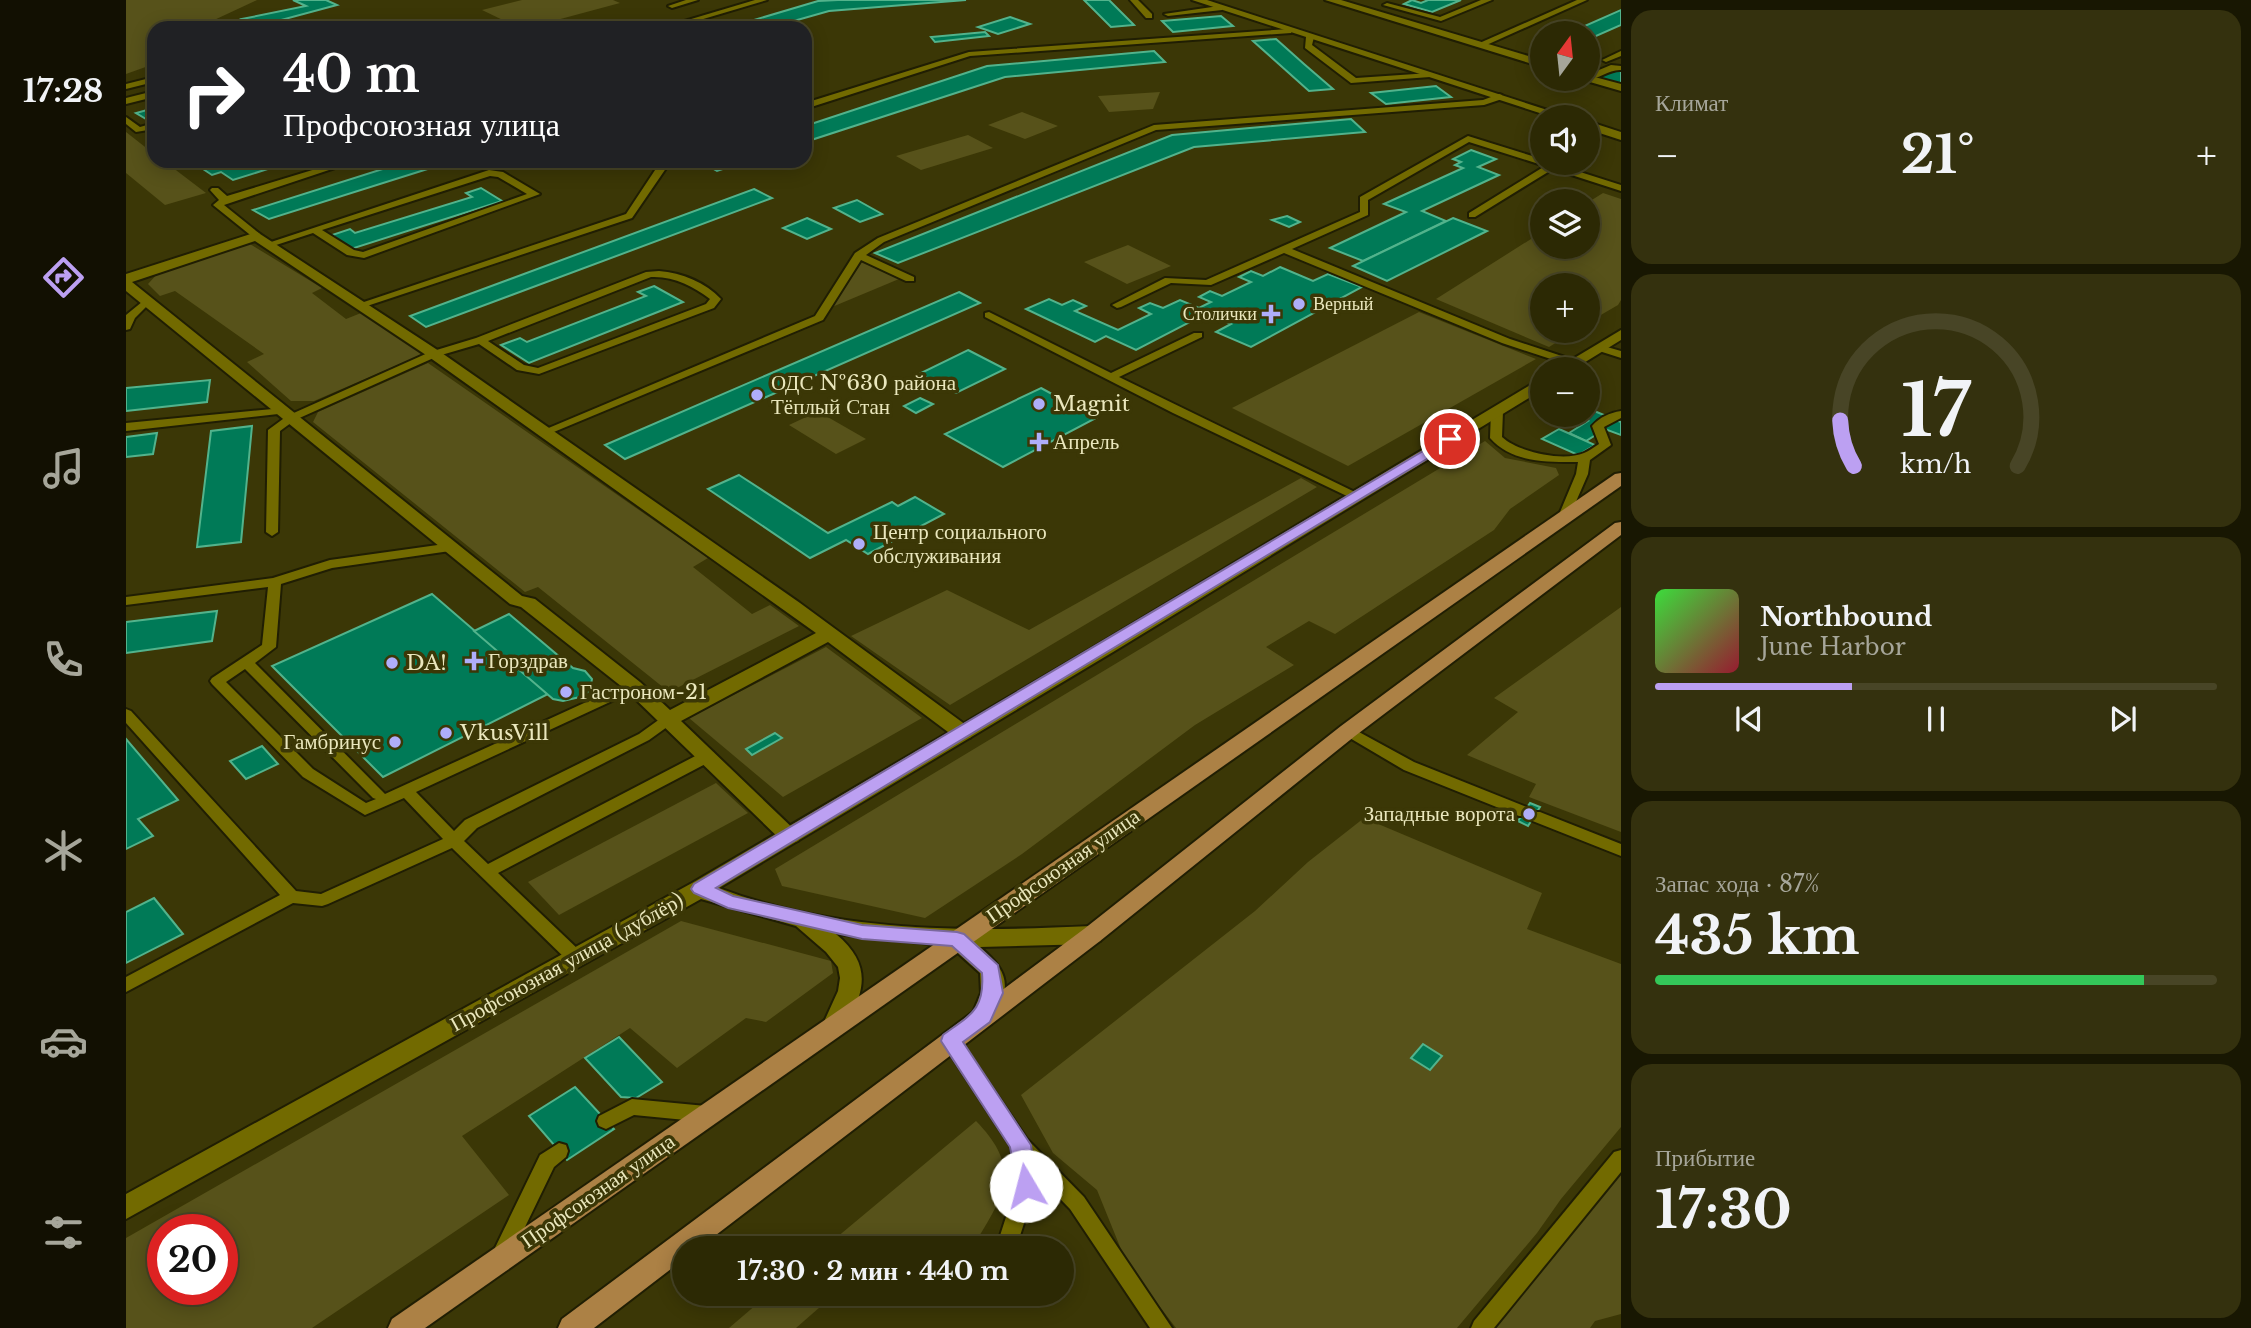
<!DOCTYPE html>
<html lang="ru">
<meta charset="utf-8">
<style>
:root{--surface:#2c2904;--page:#34310e;--text:#f1f3f6;--muted:#a6a69a;--line:#484526;--accent:#bca0f2}
body{margin:0;font-family:"Libre Baskerville",serif;background:var(--page);color:var(--text);height:100vh;display:flex;flex-direction:column;font-size:26px;white-space:nowrap}
*{box-sizing:border-box;margin:0}
p{font-size:23px;color:var(--muted)}
.icon{flex:none;width:38px;height:38px;fill:none;stroke:currentColor;stroke-width:2;stroke-linecap:round;stroke-linejoin:round}
.map{position:relative;flex:1;overflow:hidden}
.panel{display:flex;flex-direction:column;gap:10px;padding:10px;background:#181702;width:630px}
.panel>*{flex:none}
.top-card{position:absolute;left:21px;top:21px;width:665px;height:147px;border-radius:21px;box-shadow:0 4px 18px #0003,0 0 0 2px var(--line);background:#202124;color:#fff;overflow:hidden}
.needle{width:46px;rotate:15deg}
.tools{position:absolute;left:1404px;top:21px;display:grid;gap:14px}
.tools a{display:grid;place-items:center;width:70px;height:70px;border-radius:50%;background:var(--surface);box-shadow:0 4px 18px #0003,0 0 0 2px var(--line);font-size:35px}
.speed{position:absolute;left:21px;top:1214px;display:flex;gap:14px;font-size:35px;font-weight:700;text-align:center}
.speed>*{display:grid;place-content:center;width:91px;height:91px;border-radius:50%;background:var(--surface);box-shadow:0 4px 18px #0003,0 0 0 2px var(--line);line-height:1}
.speed .limit{border:10px solid #d22;background:#fff;color:#111}
.pin{position:absolute;display:grid;place-items:center;width:60px;height:60px;color:#fff;margin:-30px;border:4px solid #fff;border-radius:50%;box-shadow:0 2px 7px #0007}
.me{position:absolute;width:77px;margin:-38px;rotate:352deg;stroke-linejoin:round;filter:drop-shadow(0 0 5px #0008)}
.turn{display:flex;align-items:center;gap:24px;height:147px;padding:0 21px;font-size:32px}
.turn .icon{width:91px;height:91px;stroke-width:2.5}
.turn b{display:block;font-size:49px;line-height:60px}
.big{font-size:52px;font-weight:700;line-height:1.1}
.panel .card{flex:1;display:flex;flex-direction:column;justify-content:center;gap:10px;min-width:0;padding:0 24px;border-radius:21px;background:var(--page)}
.panel .dial{align-items:center;gap:0}
.dial svg{height:182px;overflow:visible;fill:none;stroke:var(--line);stroke-width:7;stroke-linecap:round;text-anchor:middle}
.dial text{fill:var(--text);stroke:none}
.song{display:flex;align-items:center;gap:21px}
.cover{width:84px;height:84px;border-radius:10px;background:linear-gradient(135deg,hsl(120 70% 55%),hsl(350 70% 35%))}
.played{height:7px;border-radius:4px;background:linear-gradient(90deg,var(--accent) 35%,var(--line) 35%)}
.keys{display:flex;justify-content:space-around;direction:ltr}
.heat{display:flex;justify-content:space-between;align-items:center;font-size:38px;direction:ltr}
.charge{height:10px;border-radius:5px;background:linear-gradient(90deg,#34c759 87%,var(--line) 0)}
.trip{position:absolute;left:546px;top:1236px;width:402px;height:70px;border-radius:35px;background:var(--surface);box-shadow:0 4px 18px #0003,0 0 0 2px var(--line);font-weight:700;line-height:70px;text-align:center}
main{display:flex;flex:1;min-height:0}
.tabs{display:flex;flex-direction:column;width:126px;justify-content:space-around;align-items:center;background:#121002;color:var(--muted)}
.tabs .icon{width:49px;height:49px}
.tabs .on{color:var(--accent)}
.tabs b{font-size:32px;color:var(--text)}
.map>svg:first-child{display:block}
.green{fill:#57521a;fill-rule:evenodd}
.building{fill:#007a57;stroke:#52b38c;stroke-width:2}
.lines{fill:none;stroke-linecap:round;stroke-linejoin:round}
.service-casing{stroke:#201e03;stroke-width:4}
.minor-casing{stroke:#201e03;stroke-width:4}
.tertiary-casing{stroke:#201e03;stroke-width:4}
.primary-casing{stroke:#201e03;stroke-width:4}
.service{fill:#726a00;fill-rule:evenodd}
.minor{fill:#726a00;fill-rule:evenodd}
.tertiary{fill:#726a00;fill-rule:evenodd}
.primary{fill:#ac8145;fill-rule:evenodd}
.route{fill:#bca0f2;stroke:#7a689d;stroke-width:2}
.poi-dot{fill:#afaefa;stroke:#3b3706;stroke-width:2.5}
.labels{text-anchor:middle;dominant-baseline:central;stroke-width:7;stroke-linejoin:round;paint-order:stroke}
.far-poi-label{font-size:18px;fill:#eae7bd;stroke:#3b3706;text-anchor:start}
.poi-label{font-size:21px;fill:#eae7bd;stroke:#3b3706;text-anchor:start}
.street-label{font-size:21px;fill:#eae7bd;stroke:#3b3706}
</style>
<main>
<nav class="tabs">
<b>17:28</b>
<svg class="icon on" aria-label="directions" viewBox="0 0 24 24"><path d="M12 3l9 9-9 9-9-9zM9 14v-3h6M13 9l2 2-2 2"/></svg>
<svg class="icon" aria-label="music" viewBox="0 0 24 24"><path d="M9 18V5l10-2v13"/><circle cx="6" cy="18" r="3"/><circle cx="16" cy="16" r="3"/></svg>
<svg class="icon" aria-label="phone" viewBox="0 0 24 24"><path d="M5 4h4l2 5-3 2q2 4 5 5l2-3 5 2v4C11 20 4 13 5 4z"/></svg>
<svg class="icon" aria-label="climate" viewBox="0 0 24 24"><path d="M12 3v18M4 7l16 10M4 17L20 7"/></svg>
<svg class="icon" aria-label="car" viewBox="0 0 24 24"><path d="M5 17H2v-5l4-1 3-4h7l3 4 3 1v5h-3M9 17h6M6 11h13"/><circle cx="7" cy="17" r="2"/><circle cx="17" cy="17" r="2"/></svg>
<svg class="icon" aria-label="filters" viewBox="0 0 24 24"><path d="M4 7h16M4 17h16"/><circle cx="9" cy="7" r="2"/><circle cx="15" cy="17" r="2"/></svg>
</nav>
<div class="map">
<svg width="1495" height="1328" viewBox="0 0 1495 1328">
<rect width="100%" height="100%" fill="#3b3706"/>
<g class="green">
<path d="M0 0H131L71 28H28V64L0 74Z"/>
<path d="M396 0H487L494 3 401 28H393L356 10Z"/>
<path d="M1034 92 1027 109 983 112 972 96Z"/>
<path d="M896 112 932 126 899 139 862 125Z"/>
<path d="M0 132 28 154V161H38L80 193 39 205 0 173Z"/>
<path d="M842 135 867 148 795 170 770 156Z"/>
<path d="M1477 193 1495 199V300L1492 305 1461 323V285H1416V331H1449L1423 347 1310 299 1416 232V247H1461V203Z"/>
<path d="M124 244 196 288 186 293 220 319 235 313 297 354 188 401H165L121 362 138 354 49 291 34 296 22 284 33 272Z"/>
<path d="M1002 245 1045 266 1001 284 958 262Z"/>
<path d="M736 262 773 279 706 307Z"/>
<path d="M1293 312 1410 359 1222 466 1106 408Z"/>
<path d="M302 363 582 558 567 567 626 614 644 605 673 626 543 692 412 587 399 592 187 422 192 412Z"/>
<path d="M693 411V412L740 439 710 454 663 425Z"/>
<path d="M1359 441 1379 458 1430 468 1433 475 1384 509 1368 530 1209 634 1183 621 1140 647 1168 665 1069 725 896 854 799 918 656 886 649 869Z"/>
<path d="M1175 478 1191 487 824 705 725 636 821 590 903 630Z"/>
<path d="M1495 607V832L1403 797 1410 784 1341 755 1392 712 1368 698Z"/>
<path d="M700 647 796 718 657 797 563 718Z"/>
<path d="M590 783 622 813 433 915 402 882Z"/>
<path d="M1238 818 1416 893 1401 929 1495 964V1127L1435 1199 1411 1233 1331 1328H1050L1001 1264 971 1190 927 1153 895 1095 1129 911 1182 862Z"/>
<path d="M555 921 705 961 707 973 640 1022 620 1018 551 1068 504 1028 336 1136 383 1195 186 1328H0V1238ZM37 1230H96V1290H37Z"/>
<path d="M850 1121C898 1170 877 1197 846 1248H698Z"/>
<path d="M1495 1172V1314L1469 1321 1464 1328H1367Z"/>
<path d="M644 1293H710L670 1328H603Z"/>
</g>
<g class="building">
<path d="M167 0H200L211 5 155 20 163 24 147 28H133L116 19 180 6Z"/>
<path d="M712 0H840L703 11 643 28H601L692 1Z"/>
<path d="M958 0H983L1008 25 985 27Z"/>
<path d="M1286 0 1295 3 1302 0H1335L1306 12 1278 4Z"/>
<path d="M1495 10V25L1461 40V33H1443Z"/>
<path d="M1095 16 1107 26 1047 32 1036 21Z"/>
<path d="M884 17 904 24 872 34 852 27Z"/>
<path d="M859 32 863 36 809 42 805 37Z"/>
<path d="M1150 39 1178 64 1207 89 1183 91 1127 41Z"/>
<path d="M1028 51 1039 62 879 77 679 142V126L861 66Z"/>
<path d="M1489 68 1495 70V85L1470 77Z"/>
<path d="M1310 86 1325 97 1260 104 1245 93Z"/>
<path d="M28 108V121L25 122 10 113Z"/>
<path d="M1225 119 1239 132 1068 147 772 263 749 253 1046 135Z"/>
<path d="M1345 150 1370 159 1352 167 1373 175 1296 211 1320 221 1237 261 1204 248 1280 212 1258 204 1337 168 1329 165 1335 162 1327 159Z"/>
<path d="M65 161H134L145 168 107 180 95 172 86 175Z"/>
<path d="M282 161H327L143 219 127 210Z"/>
<path d="M574 161H621L591 171Z"/>
<path d="M355 188 376 201 225 249 206 235 224 229 229 233 346 197 340 193Z"/>
<path d="M628 189 646 198 300 327 284 316Z"/>
<path d="M731 200 756 214 734 222 708 208Z"/>
<path d="M1161 216 1174 222 1163 227 1146 220Z"/>
<path d="M681 218 705 229 681 239 657 228Z"/>
<path d="M1327 218 1361 231 1261 281 1227 266Z"/>
<path d="M1154 267 1187 281 1202 274 1236 287 1125 347 1090 332 1105 324 1081 313 1010 350 980 336 969 342 900 309 923 299 936 305 947 300 960 306 949 311 992 330 1025 314 1013 308 1024 303 1037 308 1054 300 1073 308 1085 302 1073 297 1084 291 1096 296 1125 282 1113 277 1125 271 1137 276Z"/>
<path d="M528 286 557 302 403 363 375 345 394 338 401 342 520 296 512 292Z"/>
<path d="M833 292 854 303 499 459 479 445Z"/>
<path d="M842 350 879 369 830 393 793 374Z"/>
<path d="M84 380 81 402 0 411V388Z"/>
<path d="M915 388 970 418 877 467 819 434Z"/>
<path d="M794 398 807 404 790 413 778 406Z"/>
<path d="M1461 408 1495 422V435L1479 429 1460 441 1443 433 1462 421 1447 415H1461Z"/>
<path d="M126 426 115 542 71 547 85 431Z"/>
<path d="M1433 429 1469 445 1452 455 1416 439Z"/>
<path d="M31 433 27 454 0 457V437Z"/>
<path d="M613 475 702 533 766 502 772 506 789 497 818 514 742 554 720 540 684 558 582 489Z"/>
<path d="M306 594 422 694 257 777 146 666Z"/>
<path d="M91 611 86 641 0 653V622Z"/>
<path d="M383 614 447 668 459 671 466 679 464 689 458 696 437 701 427 699 348 631Z"/>
<path d="M649 733 656 738 626 755 620 749Z"/>
<path d="M0 739 52 800 12 819 27 836 0 849Z"/>
<path d="M136 746 152 764 120 779 104 761Z"/>
<path d="M1404 803 1414 807 1402 826 1392 821Z"/>
<path d="M28 898 57 934 0 963V912Z"/>
<path d="M493 1037 536 1082 510 1098 495 1097 459 1058Z"/>
<path d="M1297 1044 1316 1056 1304 1070 1285 1058Z"/>
<path d="M449 1087 488 1129 441 1160 403 1116Z"/>
</g>
<g class="lines">
<g class="service-casing">
<g id="service">
<path d="M560 0H572L546 8 542 6Z"/>
<path d="M629 0H641L547 28H535Z"/>
<path d="M1004 0H1012L1026 14V18H1020Z"/>
<path d="M1355 0H1366L1315 21 1257 5 1261 3 1314 17Z"/>
<path d="M1451 0H1461L1356 47 1349 45Z"/>
<path d="M1093 6 1097 8 1096 10 1042 16 1038 14Z"/>
<path d="M1162 29 1166 31 1165 33 844 56 679 109V103L843 52Z"/>
<path d="M1184 35 1188 37 1186 45 1230 78 1304 73 1308 75 1304 77 1225 83 1179 48 1180 37Z"/>
<path d="M1495 51V56L1480 62 1476 60Z"/>
<path d="M1485 65 1495 66V70C1482 69 1470 82 1458 79H1461V75Z"/>
<path d="M28 77V82L0 89V84Z"/>
<path d="M28 91V97L0 104V98Z"/>
<path d="M1373 94 1376 95V99L1358 105 1030 130 758 242 740 255 788 277V281H780L735 260 697 320 423 434 419 436 413 432 689 316 729 253 752 238 1028 125 1357 100Z"/>
<path d="M0 117 14 127 28 123V129L10 132 0 124Z"/>
<path d="M1342 136 1416 159V163H1426L1495 185V191L1427 169 1349 217H1343V213L1419 166 1343 142 1242 200V215L1166 249 1384 339 1451 361V365H1443L1376 343 1158 253 1085 285 1045 283 995 307 991 308 986 305 1039 278 1080 280 1234 212V197Z"/>
<path d="M216 161H230L98 205 134 234V238H128L87 205 93 200 84 190 86 188H92L101 196Z"/>
<path d="M535 161H545L506 218 238 307 234 308 229 305 500 214Z"/>
<path d="M363 170 377 172 414 194 238 258 221 255 187 233 144 247 139 244ZM364 176 372 177 401 194 237 252 228 250 196 230Z"/>
<path d="M533 271C556 273 579 282 595 299L588 308 413 374 391 370 353 344 312 356 169 420 154 431 152 532 146 536 140 532 142 430 161 416 304 352 350 338 520 272ZM525 277C548 276 567 286 584 299L580 304 412 368 398 365 362 341Z"/>
<path d="M22 297 27 300 9 318 4 329 0 330V315Z"/>
<path d="M863 312 985 373 1068 333H1076V337L993 377 1235 495 1229 499 1225 498 1047 413 859 317V313Z"/>
<path d="M1474 345 1495 351V358L1470 350V346Z"/>
<path d="M157 408 161 409V413L0 431V423Z"/>
<path d="M1371 408 1377 411 1376 437C1392 452 1437 462 1458 453 1463 451 1468 447 1473 444L1466 426C1474 417 1483 413 1495 411V418L1478 427 1485 445 1464 460 1462 474 1442 520 1438 521 1432 517 1450 474 1452 462C1421 462 1386 463 1364 438L1365 411Z"/>
<path d="M326 543 331 544 332 547 331 550 206 568 155 584 150 647 129 663 259 794 502 683H512L514 686 512 689 290 792 328 831 339 820 513 734 538 716H548L550 719 548 722 523 740 351 828 338 841 362 864 577 752H587L589 756 587 760 372 873 455 952 457 957 455 962 449 963 443 962 326 848 202 904 196 906 167 903 0 992V977L154 895 0 723V709L5 711 170 891 195 894 317 839 278 798 239 815 177 777 86 684 84 681 86 678 136 645 142 587 0 605V597L147 578 204 560ZM119 669 247 798 250 799 240 803 187 769 100 682Z"/>
<path d="M1222 726 1288 762 1403 808 1405 812H1414L1495 844V856L1404 820 1401 816H1393L1278 770 1217 734 1215 731 1217 728Z"/>
<path d="M825 1034 831 1036 901 1139 958 1197 1046 1328H1024L944 1209 907 1171 910 1186 891 1245 890 1248H872L871 1245 890 1186 885 1147 819 1046 816 1041 819 1036Z"/>
<path d="M506 1099 580 1106 587 1109 589 1114 587 1119 580 1122 508 1115 480 1129 473 1126 471 1121 473 1116Z"/>
<path d="M433 1143 440 1145 442 1151 440 1157 428 1167 384 1258 377 1261 370 1258 367 1252 414 1155Z"/>
<path d="M1495 1150V1172L1368 1328H1345L1348 1321 1488 1152Z"/>
</g>
</g>
<g class="minor-casing">
<g id="minor">
<path d="M1066 0H1081L1443 117H1426Z"/>
<path d="M1199 0H1215L1416 60V67Z"/>
<path d="M1461 75 1495 84V91L1457 80 1461 79Z"/>
<path d="M1461 121 1495 132V140L1461 129Z"/>
<path d="M131 232 313 351 674 603 844 728 847 733 844 738H830L702 642 555 721 675 836 672 841 664 844 656 841 500 690 395 607 384 604 0 291V274ZM129 241 303 357 690 633 544 710 514 682 409 599 396 596 6 282Z"/>
</g>
</g>
<g class="tertiary-casing">
<g id="tertiary">
<path d="M1495 330V340L1448 369H1430Z"/>
<path d="M1416 378V390L987 652 593 888C711 933 842 932 966 926L974 929 977 935 974 941 966 944 854 947C885 974 885 987 865 1024L857 1026 849 1024 845 1017 855 993 854 973 824 946 710 934C748 966 738 992 718 1031L709 1034 700 1031 697 1024 712 991 714 978 712 967 700 952 670 926 575 899 0 1219V1194L566 883 973 644Z"/>
</g>
</g>
<g class="primary-casing">
<g id="primary">
<path d="M1495 473V486L299 1328H262L266 1319 1489 474Z"/>
<path d="M1495 522V535L1229 736 974 941 573 1248H558V1259L468 1328H432L436 1319 958 929 1215 726 1489 523Z"/>
</g>
</g>
<use href="#service" class="service"/>
<use href="#minor" class="minor"/>
<use href="#tertiary" class="tertiary"/>
<use href="#primary" class="primary"/>
</g>
<path class="route" d="M1324 435 1331 439 1329 442 590 888 607 896 736 925 831 932 838 934 872 965 877 993 864 1022 837 1042 905 1145 911 1186 908 1193 900 1196 892 1193 884 1147 815 1041 817 1035C844 1015 859 1010 856 973L826 946 736 939 602 908 568 893 565 889 568 884Z"/>
<g class="poi-dot">
<circle cx="1173" cy="304" r="7"/>
<path d="M1141.5 303.5h7v7h7v7h-7v7h-7v-7h-7v-7h7z"/>
<circle cx="631" cy="395" r="7"/>
<circle cx="913" cy="404" r="7"/>
<path d="M909.5 431.5h7v7h7v7h-7v7h-7v-7h-7v-7h7z"/>
<circle cx="733" cy="544" r="7"/>
<path d="M344.5 650.5h7v7h7v7h-7v7h-7v-7h-7v-7h7z"/>
<circle cx="266" cy="663" r="7"/>
<circle cx="440" cy="692" r="7"/>
<circle cx="320" cy="733" r="7"/>
<circle cx="269" cy="742" r="7"/>
<circle cx="1403" cy="814" r="7"/>
</g>
<g class="labels">
<g class="far-poi-label">
<text x="1187" y="304">Верный</text>
<text x="1131" y="314" text-anchor="end">Столички</text>
</g>
<g class="poi-label">
<text x="645" y="383">ОДС №630 района<tspan x="645" dy="24">Тёплый Стан</tspan></text>
<text x="927" y="404">Magnit</text>
<text x="927" y="442">Апрель</text>
<text x="747" y="532">Центр социального<tspan x="747" dy="24">обслуживания</tspan></text>
<text x="362" y="661">Горздрав</text>
<text x="280" y="663">DA!</text>
<text x="454" y="692">Гастроном-21</text>
<text x="334" y="733">VkusVill</text>
<text x="255" y="742" text-anchor="end">Гамбринус</text>
<text x="1389" y="814" text-anchor="end">Западные ворота</text>
</g>
<g class="street-label">
<text transform="translate(937 866) rotate(-35)">Профсоюзная улица</text>
<text transform="translate(441 962) rotate(-29)">Профсоюзная улица (дублёр)</text>
<text transform="translate(472 1191) rotate(-35)">Профсоюзная улица</text>
</g>
</g>
</svg>
<div class="tools">
<a><svg class="needle" viewBox="-14 -14 28 28"><path d="M0-13l5 13h-10z" fill="#e53935"/><path d="M0 13l5-13h-10z" fill="#a6a69a"/></svg></a>
<a><svg class="icon" aria-label="sound" viewBox="0 0 24 24"><path d="M4 9h4l5-4v14l-5-4H4zM17 9q2 3 0 6"/></svg></a>
<a><svg class="icon" aria-label="layers" viewBox="0 0 24 24"><path d="M12 4l9 5-9 5-9-5zM3 14l9 5 9-5"/></svg></a>
<a>+</a>
<a>−</a>
</div>
<div class="speed"><div class="limit">20</div></div>
<div class="pin" style="left:1324px;top:439px;background:#d93025"><svg class="icon" aria-label="arrive" viewBox="0 0 24 24"><path d="M6 21V4h12l-3 4 3 4H6"/></svg></div>
<svg class="me" style="left:900px;top:1186px" viewBox="-20 -20 40 40"><circle r="19" fill="#fff"/><path d="M0-13L10 11 0 6-10 11z" fill="#bca0f2"/></svg>
<div class="trip">17:30 · 2 мин · 440 m</div>
<div class="top-card">
<div class="turn"><svg class="icon" aria-label="right" viewBox="0 0 24 24"><path d="M7 20v-9h11M14 6l5 5-5 5"/></svg><div><b>40 m</b>Профсоюзная улица</div></div>
</div>
</div>
<section class="panel">
<div class="card"><p>Климат</p>
<div class="heat"><a>−</a><b class="big">21°</b><a>+</a></div>
</div>
<div class="card dial"><svg viewBox="0 0 100 80">
<path d="M14 69A42 42 0 1 1 86 69"/>
<path d="M14 69A42 42 0 0 1 8 49" stroke="#bca0f2"/>
<text x="50" y="56" font-size="32" font-weight="700">17</text>
<text x="50" y="72" font-size="11">km/h</text>
</svg></div>
<div class="card">
<div class="song"><i class="cover"></i><div><b>Northbound</b><p>June Harbor</p></div></div>
<div class="played"></div>
<div class="keys"><svg class="icon" aria-label="previous" viewBox="0 0 24 24"><path d="M18 5L8 12l10 7zM5 5v14"/></svg><svg class="icon" aria-label="pause" viewBox="0 0 24 24"><path d="M8 5v14M16 5v14"/></svg><svg class="icon" aria-label="next" viewBox="0 0 24 24"><path d="M6 5l10 7-10 7zM19 5v14"/></svg></div>
</div>
<div class="card"><p>Запас хода · 87%</p><b class="big">435 km</b><div class="charge"></div></div>
<div class="card"><p>Прибытие</p><b class="big">17:30</b></div>
</section>
</main>
